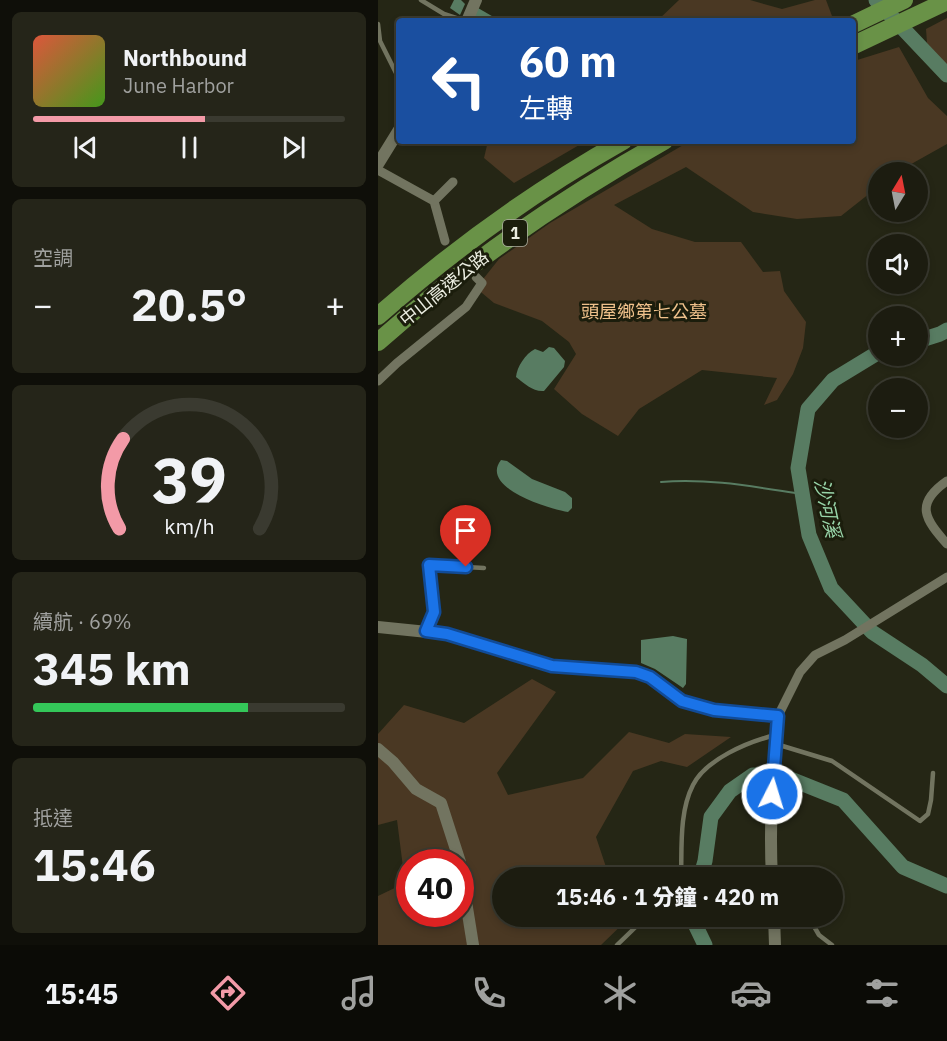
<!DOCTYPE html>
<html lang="zh-TW">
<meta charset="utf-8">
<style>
:root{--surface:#1c1c10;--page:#252519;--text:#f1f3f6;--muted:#a0a19f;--line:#3a3a30;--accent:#f39aa7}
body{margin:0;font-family:"IBM Plex Sans","Noto Sans TC",sans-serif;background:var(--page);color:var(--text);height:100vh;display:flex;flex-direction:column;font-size:22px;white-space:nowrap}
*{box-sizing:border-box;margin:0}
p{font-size:20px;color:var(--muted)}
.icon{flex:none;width:33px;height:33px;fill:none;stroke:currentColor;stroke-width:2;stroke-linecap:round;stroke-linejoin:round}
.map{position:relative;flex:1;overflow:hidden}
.details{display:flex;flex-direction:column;gap:12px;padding:12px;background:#0f0f09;width:378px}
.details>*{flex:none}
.guide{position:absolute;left:18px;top:18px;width:460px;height:126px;border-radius:6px;box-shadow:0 3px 9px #0003,0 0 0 2px var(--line);background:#1a4fa0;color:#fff;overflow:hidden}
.needle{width:39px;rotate:10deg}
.tools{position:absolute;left:490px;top:162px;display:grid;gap:12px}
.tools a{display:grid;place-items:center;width:60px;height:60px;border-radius:50%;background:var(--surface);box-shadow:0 3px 9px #0003,0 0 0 2px var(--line);font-size:30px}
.speed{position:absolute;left:18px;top:849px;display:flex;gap:12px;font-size:30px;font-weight:700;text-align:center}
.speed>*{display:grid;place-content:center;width:78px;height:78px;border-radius:50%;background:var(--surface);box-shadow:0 3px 9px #0003,0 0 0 2px var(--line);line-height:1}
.speed .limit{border:9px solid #d22;background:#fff;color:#111}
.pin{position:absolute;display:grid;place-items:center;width:51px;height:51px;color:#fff;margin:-62px -26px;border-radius:50% 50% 50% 0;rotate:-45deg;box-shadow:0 0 6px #0007}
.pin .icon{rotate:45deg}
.me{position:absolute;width:66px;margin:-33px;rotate:5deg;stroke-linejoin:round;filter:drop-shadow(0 0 4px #0008)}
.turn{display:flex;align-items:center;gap:21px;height:126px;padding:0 24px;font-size:27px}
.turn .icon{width:78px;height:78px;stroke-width:2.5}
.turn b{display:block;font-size:42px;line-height:51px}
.big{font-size:45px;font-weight:800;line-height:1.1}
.details .tile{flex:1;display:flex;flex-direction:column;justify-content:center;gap:9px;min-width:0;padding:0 21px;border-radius:9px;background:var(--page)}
.details .dial{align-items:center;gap:0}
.dial svg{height:156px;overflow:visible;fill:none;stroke:var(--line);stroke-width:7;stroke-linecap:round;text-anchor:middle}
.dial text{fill:var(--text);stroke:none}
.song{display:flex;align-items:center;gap:18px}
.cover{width:72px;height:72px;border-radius:9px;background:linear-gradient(135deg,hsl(10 70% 55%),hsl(100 70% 35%))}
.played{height:6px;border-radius:3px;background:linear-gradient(90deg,var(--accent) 55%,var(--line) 55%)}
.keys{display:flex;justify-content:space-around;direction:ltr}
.heat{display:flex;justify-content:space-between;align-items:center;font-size:33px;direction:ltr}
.charge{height:9px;border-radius:4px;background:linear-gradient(90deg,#34c759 69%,var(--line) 0)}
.trip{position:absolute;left:114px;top:867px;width:351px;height:60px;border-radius:30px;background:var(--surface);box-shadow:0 3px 9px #0003,0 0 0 2px var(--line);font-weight:800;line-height:60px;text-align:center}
.tabs{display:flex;height:96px;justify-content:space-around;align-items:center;background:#0b0b06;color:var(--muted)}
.tabs .icon{width:42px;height:42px}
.tabs .on{color:var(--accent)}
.tabs b{font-size:27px;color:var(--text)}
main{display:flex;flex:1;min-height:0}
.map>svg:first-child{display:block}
.green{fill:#4a3823;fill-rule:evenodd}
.water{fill:#587c62}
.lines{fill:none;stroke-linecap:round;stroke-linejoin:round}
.stream{stroke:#587c62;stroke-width:2}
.river{stroke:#587c62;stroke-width:15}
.service{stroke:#727460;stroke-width:4.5}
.minor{stroke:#727460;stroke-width:9}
.tertiary{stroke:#727460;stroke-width:12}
.motorway{stroke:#699247;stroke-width:18}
.route-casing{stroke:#114b97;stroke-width:15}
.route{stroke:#1a73e8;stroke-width:10}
.labels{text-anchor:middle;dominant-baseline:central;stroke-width:6;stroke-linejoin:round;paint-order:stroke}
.shield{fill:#1b1d0c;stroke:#adafa1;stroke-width:1.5}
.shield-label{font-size:16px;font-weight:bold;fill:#ebede1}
.street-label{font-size:18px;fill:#ebede1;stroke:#1b1d0c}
.park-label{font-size:18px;fill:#efc18b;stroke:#1b1d0c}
.water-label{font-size:20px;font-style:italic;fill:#98d5a9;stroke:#1b1d0c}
</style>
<main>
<section class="details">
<div class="tile">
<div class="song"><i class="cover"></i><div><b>Northbound</b><p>June Harbor</p></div></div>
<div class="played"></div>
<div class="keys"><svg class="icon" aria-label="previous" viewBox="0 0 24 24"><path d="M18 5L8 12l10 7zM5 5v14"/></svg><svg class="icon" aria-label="pause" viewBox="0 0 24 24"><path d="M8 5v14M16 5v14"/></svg><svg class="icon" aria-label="next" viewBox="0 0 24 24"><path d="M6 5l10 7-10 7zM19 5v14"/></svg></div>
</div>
<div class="tile"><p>空調</p>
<div class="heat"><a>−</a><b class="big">20.5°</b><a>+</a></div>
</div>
<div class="tile dial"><svg viewBox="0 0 100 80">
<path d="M14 69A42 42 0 1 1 86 69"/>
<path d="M14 69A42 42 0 0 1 16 23" stroke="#f39aa7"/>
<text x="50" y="56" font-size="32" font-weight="700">39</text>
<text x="50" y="72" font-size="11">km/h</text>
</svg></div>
<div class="tile"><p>續航 · 69%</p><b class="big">345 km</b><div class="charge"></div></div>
<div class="tile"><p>抵達</p><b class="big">15:46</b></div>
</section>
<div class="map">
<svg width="569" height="945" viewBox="0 0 569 945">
<rect width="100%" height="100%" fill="#252615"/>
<g class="green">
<path d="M301 0H372L404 9 437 0H448L454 16 443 21H279Z"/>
<path d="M569 18V68L549 43 548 29Z"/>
<path d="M521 47 550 98 569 116V144L519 172H501V186L463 216 419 219 375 212 308 167 236 205 274 229 317 242H363L385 272 402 271 406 291 428 322 425 348 415 374 399 400 386 405 399 378 324 370 261 409 240 436 204 414 176 389 198 354 191 342 164 321 116 303 98 288 121 259 172 223 312 141H476V61Z"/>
<path d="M110 141H208L136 183 106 158Z"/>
<path d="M154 679 178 692 119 773 130 795 205 778 251 732 291 743 307 734 353 737 309 767 283 761 255 771 218 837 229 870 239 877 124 878V916L252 917 223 945H0V896L27 883 19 820 0 825V734L26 705 86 723ZM32 862H82V914H32Z"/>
</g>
<g class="water">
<path d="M76 0H83L87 4 82 15 72 8Z"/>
<path d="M100 8 119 19 118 21H94Z"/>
<path d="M171 347 176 348 187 361 186 367 166 391C155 392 147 384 138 377 139 367 147 354 157 349L165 352Z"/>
<path d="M123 460 129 461 154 479 187 492 194 498V508L190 512C172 509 101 488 123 460Z"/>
<path d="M295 636 309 639 308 684 305 688 277 669 263 663V640Z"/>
</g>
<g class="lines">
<path class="stream" d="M283 482C331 478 377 487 424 494"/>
<g class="river">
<path d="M498 0 569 75"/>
<path d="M540 341 562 334 569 330"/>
<path d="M501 352 455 380 430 409 420 468 431 535 453 588 494 632 544 665 569 686"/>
<path d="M322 878 327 861 333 817 352 791 375 775 405 776 465 800 525 867 569 886"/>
<path d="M316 916 315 920 327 945"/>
</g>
<g class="service">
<path d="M43 0 66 14 87 21"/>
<path d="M31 21H32"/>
<path d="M0 24 2 41 21 79"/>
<path d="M48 631 56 612 51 565 106 568"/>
<path d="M398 744 454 761 542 821 550 814 553 800 555 773"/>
<path d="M303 878C304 848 301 812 315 785 328 759 370 742 397 735"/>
<path d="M430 916 441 935 454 945"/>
<path d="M239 945 269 916"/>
</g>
<g class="minor">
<path d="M0 170 56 201 67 241"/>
<path d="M56 201 75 182"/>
<path d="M0 381 19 363 88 307 104 283 98 277"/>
<path d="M569 481C536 504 547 519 569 544"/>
<path d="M400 716 422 672 437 655 467 640 569 577"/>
</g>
<g class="tertiary">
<path d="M89 21 98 0"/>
<path d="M0 164 21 130"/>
<path d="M0 627 69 634 174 666 258 672 272 677 304 701 336 710 400 716C395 770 391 823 394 878"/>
<path d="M0 749 15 762 38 789 63 803 82 862"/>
<path d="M82 864 95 945"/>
<path d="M396 916 397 945"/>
</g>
<g class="motorway">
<path d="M476 24 526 0"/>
<path d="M476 45 569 1"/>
<path d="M0 316C75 250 158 190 245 141"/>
<path d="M0 342C89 263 183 199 286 141"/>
</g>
</g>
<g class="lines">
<g class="route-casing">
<path id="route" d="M88 567 51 565 56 612 48 631 69 634 174 666 258 672 272 677 304 701 336 710 400 716 394 794"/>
</g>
<use href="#route" class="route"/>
</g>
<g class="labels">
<rect class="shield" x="125" y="220" width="24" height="26" rx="4.5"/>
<g class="shield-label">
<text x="137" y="233">1</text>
</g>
<g class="street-label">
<text transform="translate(66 288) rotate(-39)">中山高速公路</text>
</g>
<g class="park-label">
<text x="266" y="311">頭屋鄉第七公墓</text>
</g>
<g class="water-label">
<text transform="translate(450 508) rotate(78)">沙河溪</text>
</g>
</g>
</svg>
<div class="tools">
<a><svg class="needle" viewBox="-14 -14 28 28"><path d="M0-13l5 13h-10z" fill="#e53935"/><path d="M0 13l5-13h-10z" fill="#a0a19f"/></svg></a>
<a><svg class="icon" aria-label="sound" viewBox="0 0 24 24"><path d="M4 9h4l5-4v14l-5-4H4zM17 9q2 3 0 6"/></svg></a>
<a>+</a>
<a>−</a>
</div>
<div class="speed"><div class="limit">40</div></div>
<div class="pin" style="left:88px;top:567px;background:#d93025"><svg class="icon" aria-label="arrive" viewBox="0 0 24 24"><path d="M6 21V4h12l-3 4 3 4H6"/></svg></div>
<svg class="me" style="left:394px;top:794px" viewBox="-20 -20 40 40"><circle r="17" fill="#1a73e8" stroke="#fff" stroke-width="3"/><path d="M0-11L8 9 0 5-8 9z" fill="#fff"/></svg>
<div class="trip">15:46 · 1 分鐘 · 420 m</div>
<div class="guide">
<div class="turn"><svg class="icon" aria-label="left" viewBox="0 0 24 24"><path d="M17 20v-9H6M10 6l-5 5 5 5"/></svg><div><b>60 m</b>左轉</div></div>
</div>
</div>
</main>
<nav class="tabs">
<b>15:45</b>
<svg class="icon on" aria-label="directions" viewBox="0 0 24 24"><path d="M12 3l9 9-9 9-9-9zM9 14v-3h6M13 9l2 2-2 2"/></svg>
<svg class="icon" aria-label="music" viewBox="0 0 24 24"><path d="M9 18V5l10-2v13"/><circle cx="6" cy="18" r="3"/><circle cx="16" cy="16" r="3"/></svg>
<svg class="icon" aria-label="phone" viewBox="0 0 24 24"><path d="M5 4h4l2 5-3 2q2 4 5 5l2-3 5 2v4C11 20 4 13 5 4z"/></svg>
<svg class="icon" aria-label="climate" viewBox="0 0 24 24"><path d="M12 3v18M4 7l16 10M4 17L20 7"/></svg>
<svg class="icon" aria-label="car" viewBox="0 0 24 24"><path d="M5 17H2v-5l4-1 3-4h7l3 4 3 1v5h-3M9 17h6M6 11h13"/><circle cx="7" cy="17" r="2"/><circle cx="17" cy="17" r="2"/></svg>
<svg class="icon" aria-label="filters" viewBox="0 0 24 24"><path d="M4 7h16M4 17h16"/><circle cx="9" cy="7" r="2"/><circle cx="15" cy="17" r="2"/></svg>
</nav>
